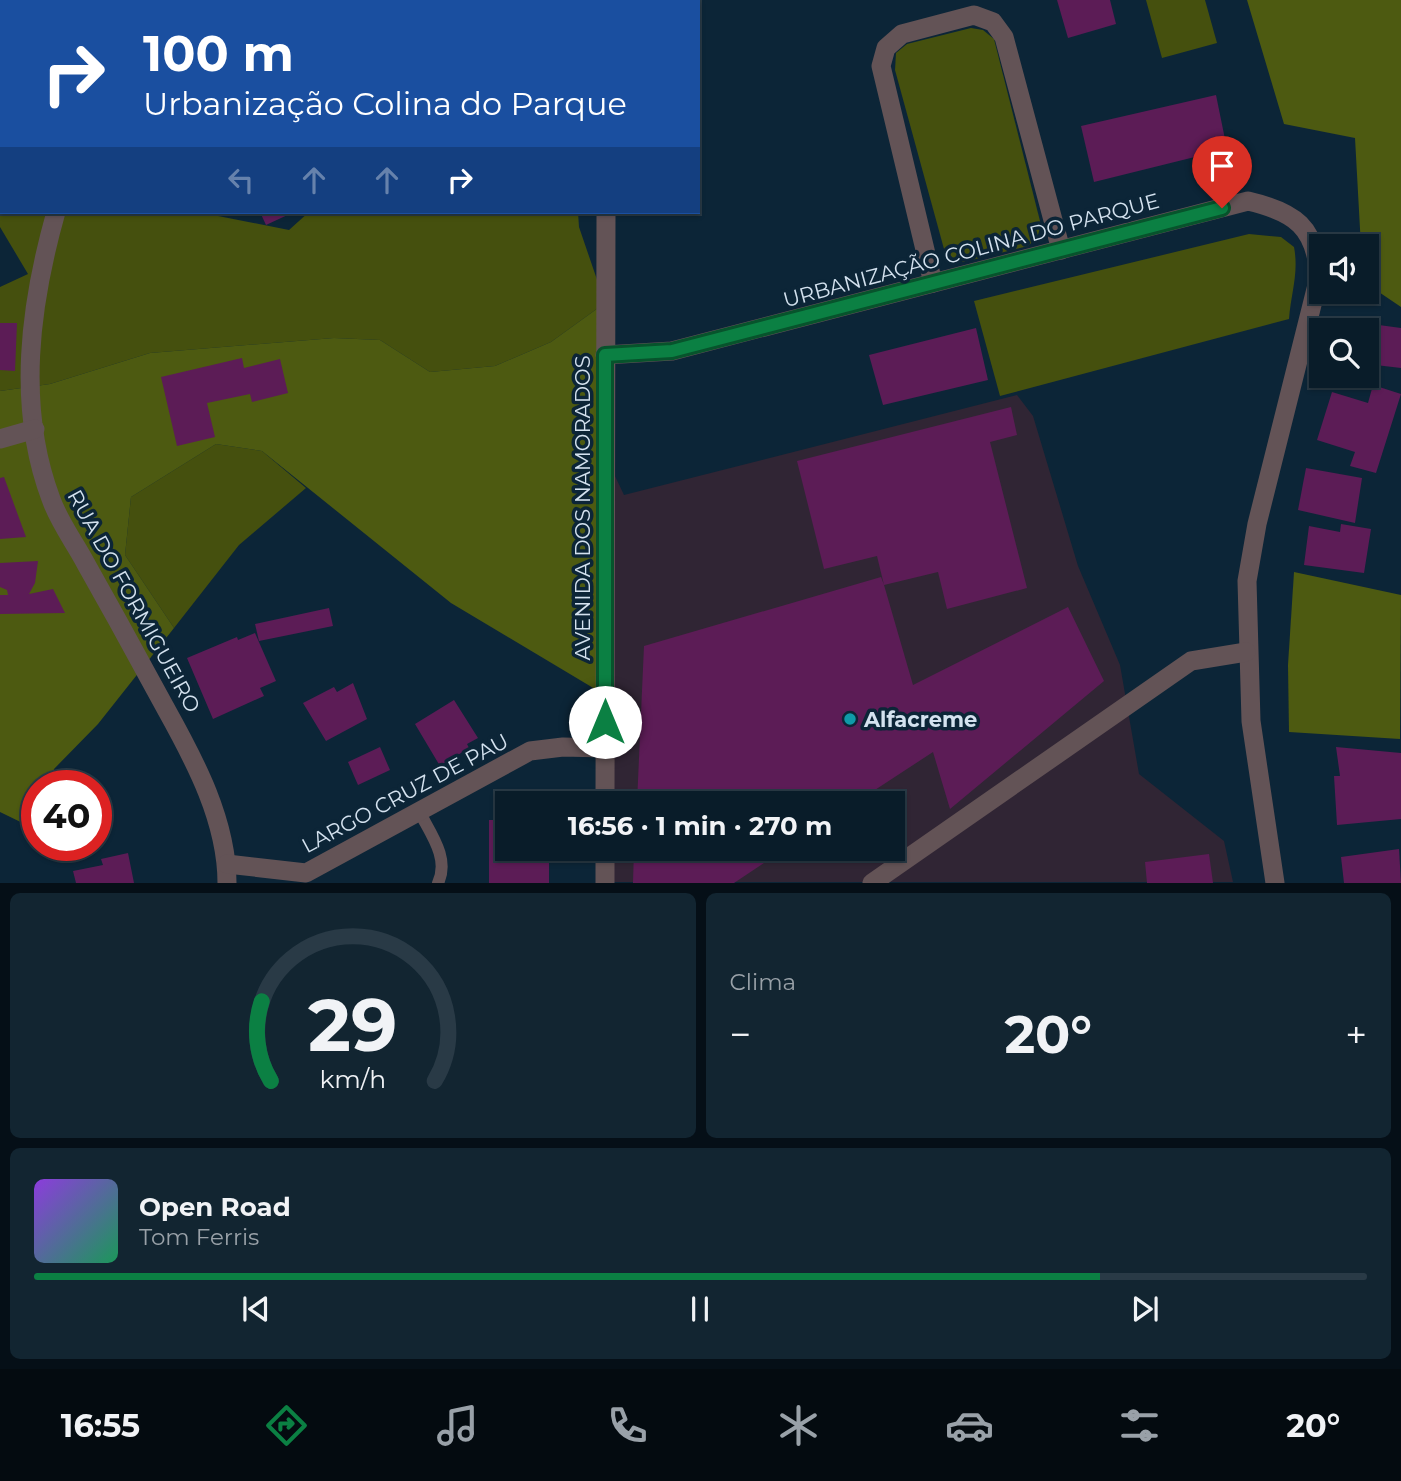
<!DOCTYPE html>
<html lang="pt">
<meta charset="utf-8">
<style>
:root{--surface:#091c29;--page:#122531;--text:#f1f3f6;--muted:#99a1a8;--line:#293a46;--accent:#0b8043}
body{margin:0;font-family:Montserrat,sans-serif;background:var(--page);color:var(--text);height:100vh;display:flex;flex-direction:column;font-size:26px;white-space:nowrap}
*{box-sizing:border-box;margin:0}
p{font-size:23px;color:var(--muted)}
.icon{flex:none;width:38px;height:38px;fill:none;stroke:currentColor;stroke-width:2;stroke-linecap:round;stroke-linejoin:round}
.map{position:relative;height:883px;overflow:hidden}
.details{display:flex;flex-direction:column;gap:10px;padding:10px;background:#050f17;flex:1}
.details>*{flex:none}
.guide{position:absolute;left:0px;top:0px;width:700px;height:214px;box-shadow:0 2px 5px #0004,0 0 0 2px var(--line);background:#1a4fa0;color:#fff;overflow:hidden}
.tools{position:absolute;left:1309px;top:234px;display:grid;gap:14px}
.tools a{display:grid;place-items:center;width:70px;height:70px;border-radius:0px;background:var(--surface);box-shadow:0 2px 5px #0004,0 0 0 2px var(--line);font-size:35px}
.speed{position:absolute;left:21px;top:770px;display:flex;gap:14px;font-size:35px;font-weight:700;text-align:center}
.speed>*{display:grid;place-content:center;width:91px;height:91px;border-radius:50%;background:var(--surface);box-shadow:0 2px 5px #0004,0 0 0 2px var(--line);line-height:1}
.speed .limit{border:10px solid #d22;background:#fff;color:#111}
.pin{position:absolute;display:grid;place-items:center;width:60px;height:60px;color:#fff;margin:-72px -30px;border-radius:50% 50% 50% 0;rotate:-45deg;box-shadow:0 0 7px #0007}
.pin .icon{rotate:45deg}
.me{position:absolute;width:77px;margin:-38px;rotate:0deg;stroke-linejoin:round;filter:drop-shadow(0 0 5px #0008)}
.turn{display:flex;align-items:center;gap:24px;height:147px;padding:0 28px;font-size:32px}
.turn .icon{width:91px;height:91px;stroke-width:2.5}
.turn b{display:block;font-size:49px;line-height:60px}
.lanes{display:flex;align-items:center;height:66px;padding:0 28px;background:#0003;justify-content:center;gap:35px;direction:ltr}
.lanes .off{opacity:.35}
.big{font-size:52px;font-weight:700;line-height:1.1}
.details .card{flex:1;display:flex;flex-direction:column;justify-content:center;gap:10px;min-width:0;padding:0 24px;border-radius:10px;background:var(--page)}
.details .dial{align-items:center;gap:0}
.dial svg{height:182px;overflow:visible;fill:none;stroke:var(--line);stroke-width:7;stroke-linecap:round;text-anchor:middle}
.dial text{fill:var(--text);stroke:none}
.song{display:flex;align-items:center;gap:21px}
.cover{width:84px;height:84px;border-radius:10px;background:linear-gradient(135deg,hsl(270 70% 55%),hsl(150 70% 35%))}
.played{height:7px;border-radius:4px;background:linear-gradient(90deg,var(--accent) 80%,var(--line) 80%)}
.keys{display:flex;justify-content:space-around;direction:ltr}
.heat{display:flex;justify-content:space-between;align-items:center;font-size:38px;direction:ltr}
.details .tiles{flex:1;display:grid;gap:10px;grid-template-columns:1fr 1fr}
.card:last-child{grid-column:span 2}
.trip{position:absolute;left:495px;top:791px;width:410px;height:70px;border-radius:0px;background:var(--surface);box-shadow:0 2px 5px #0004,0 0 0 2px var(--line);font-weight:700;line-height:70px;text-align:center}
.menu{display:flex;height:112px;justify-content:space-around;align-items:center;background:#040b10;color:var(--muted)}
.menu .icon{width:49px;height:49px}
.menu .active{color:var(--accent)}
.menu b{font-size:32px;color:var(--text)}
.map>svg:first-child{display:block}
.industrial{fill:#302534}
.green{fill:#45500e}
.forest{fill:#4d5a11}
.building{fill:#5c1c56}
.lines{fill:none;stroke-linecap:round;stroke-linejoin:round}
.service{stroke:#635356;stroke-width:12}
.minor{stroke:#635356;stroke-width:19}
.tertiary{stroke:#635356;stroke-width:19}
.route-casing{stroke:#07532c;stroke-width:18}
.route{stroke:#0b8043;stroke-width:12}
.culture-dot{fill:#0f9aa8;stroke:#0c2537;stroke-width:2.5}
.labels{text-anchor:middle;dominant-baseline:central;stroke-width:7;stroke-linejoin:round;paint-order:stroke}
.street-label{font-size:21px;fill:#d4e2ef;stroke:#0c2537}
.poi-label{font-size:21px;font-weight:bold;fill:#d4e2ef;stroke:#0c2537;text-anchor:start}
</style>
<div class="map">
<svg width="1401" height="883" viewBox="0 0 1401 883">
<rect width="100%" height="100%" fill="#0c2537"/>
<path class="industrial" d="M1017 395 1033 416 1078 566 1120 665 1139 774 1224 841 1233 882H605V849H892V803H605V455L624 495Z"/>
<g class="green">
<path d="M310 0H522L525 2H311Z"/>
<path d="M1146 0H1205L1217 43 1162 58Z"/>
<path d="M971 28 983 30 994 39 1041 225 1037 238 1028 246 964 262 953 258 944 249 895 70 896 53 907 44Z"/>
<path d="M0 163 2 212H198L289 230 309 212H578L579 227 605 303 551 342 495 366 430 372 380 340 334 338 150 353 50 384 0 391V287L28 274 0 227Z"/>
<path d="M1249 234 1281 237 1294 247C1299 273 1291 293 1289 319L1000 396 974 301Z"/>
<path d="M216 444 262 451 306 488 239 545 174 628 125 555 131 497Z"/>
</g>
<g class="forest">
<path d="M1247 0H1401V307L1367 284V247H1361L1355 138 1284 124Z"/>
<path d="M605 303V695L451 603 262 451 216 444 131 497 125 555 174 628 98 724 54 769 51 786H37V830L0 812V391L50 384 150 353 334 338 380 340 430 372 495 366 551 342Z"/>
<path d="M1294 572 1401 595 1400 739 1289 732 1288 665Z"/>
</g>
<g class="building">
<path d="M1057 0H1110L1116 24 1068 38Z"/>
<path d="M1216 95 1227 149 1094 182 1081 126Z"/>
<path d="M260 212H294L266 225Z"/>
<path d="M1342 320 1401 328V368L1367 364V331H1340Z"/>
<path d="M0 323H17L15 371 0 370Z"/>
<path d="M976 328 988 380 883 405 869 355Z"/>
<path d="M242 358 244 368 280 359 288 393 252 402 250 394 207 403 215 437 177 446 161 377Z"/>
<path d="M1373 385 1401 394 1376 473 1350 466 1355 452 1317 440 1332 392 1368 403Z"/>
<path d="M1011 407 1017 435 990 442 1027 588 947 609 938 572 884 585 913 685 1068 607 1104 681 950 809 933 752 855 803H637L644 646 881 577 884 585 877 556 824 569 797 461Z"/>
<path d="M1306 468 1362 478 1355 523 1298 510Z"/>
<path d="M4 477 26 537 0 539V478Z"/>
<path d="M1341 524 1371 529 1364 573 1304 565 1309 526 1340 532Z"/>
<path d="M38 561 35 583 29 594 53 589 65 613 0 614V595H8L7 590 0 587V563Z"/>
<path d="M329 608 333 626 259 641 255 624Z"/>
<path d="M255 633 276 681 260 688 264 696 213 719 187 658 237 637 238 640Z"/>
<path d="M353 683 367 719 326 741 303 703 334 687 337 692Z"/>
<path d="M454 700 478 738 467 744 469 748 440 766 415 724Z"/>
<path d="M380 747 390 770 358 785 348 762Z"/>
<path d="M1336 747 1401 753V819L1337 825 1334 776H1340Z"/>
<path d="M489 820H508V849H549V883H489Z"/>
<path d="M634 849H785L734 883H633Z"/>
<path d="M1399 849 1401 883H1344L1341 857Z"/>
<path d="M128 853 134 883H76L73 871 103 865 101 859Z"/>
<path d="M1209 854 1213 883H1147L1145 862Z"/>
</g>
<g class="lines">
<path class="service" d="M419 811C430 833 450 858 438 883"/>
<g class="minor">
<path d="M97 0 101 2"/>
<path d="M593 0 597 2"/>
<path d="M123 2 126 0"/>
<path d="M56 212C30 304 16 406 51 499 59 522 75 543 86 564 113 612 140 661 166 709 195 761 227 821 227 883"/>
<path d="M933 283 881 66 886 48 902 34 974 15 993 22 1004 37 1061 250"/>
<path d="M605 355 672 351 1248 201C1295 212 1316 227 1319 277L1257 524 1247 581 1251 721 1275 883"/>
<path d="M0 439 35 429"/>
<path d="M227 864 306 873 530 751 563 747 605 748"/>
<path d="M872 883 1191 661 1246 652"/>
</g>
<g class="tertiary">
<path d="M610 0V2"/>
<path d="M605 803 606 212"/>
<path d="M605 849V883"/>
</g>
</g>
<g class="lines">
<g class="route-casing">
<path id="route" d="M605 722V355L672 351 1222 208"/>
</g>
<use href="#route" class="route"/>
</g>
<circle class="culture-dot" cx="850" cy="719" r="7"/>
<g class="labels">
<g class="street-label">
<text transform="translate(971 250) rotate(-15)">URBANIZAÇÃO COLINA DO PARQUE</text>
<text transform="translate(582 508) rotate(-90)">AVENIDA DOS NAMORADOS</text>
<text transform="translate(134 601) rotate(61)">RUA DO FORMIGUEIRO</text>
<text transform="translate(405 793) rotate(-28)">LARGO CRUZ DE PAU</text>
</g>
<g class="poi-label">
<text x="864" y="719">Alfacreme</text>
</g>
</g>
</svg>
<div class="tools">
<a><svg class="icon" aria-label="sound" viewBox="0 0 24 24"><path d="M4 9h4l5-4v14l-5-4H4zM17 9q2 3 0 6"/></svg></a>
<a><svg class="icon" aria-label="search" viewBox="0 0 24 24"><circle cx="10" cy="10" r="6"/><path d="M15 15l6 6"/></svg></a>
</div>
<div class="speed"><div class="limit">40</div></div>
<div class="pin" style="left:1222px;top:208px;background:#d93025"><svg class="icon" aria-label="arrive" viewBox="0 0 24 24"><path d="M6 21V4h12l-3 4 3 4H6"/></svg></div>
<svg class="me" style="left:605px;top:722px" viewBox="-20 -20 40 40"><circle r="19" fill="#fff"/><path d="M0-13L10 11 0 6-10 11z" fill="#0b8043"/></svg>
<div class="trip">16:56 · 1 min · 270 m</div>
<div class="guide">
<div class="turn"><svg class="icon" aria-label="right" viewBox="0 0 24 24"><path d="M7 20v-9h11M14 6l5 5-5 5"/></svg><div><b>100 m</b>Urbanização Colina do Parque</div></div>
<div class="lanes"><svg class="icon off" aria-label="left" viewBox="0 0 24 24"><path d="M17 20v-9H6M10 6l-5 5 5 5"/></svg><svg class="icon off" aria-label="ahead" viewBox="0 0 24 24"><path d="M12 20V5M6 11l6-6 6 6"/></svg><svg class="icon off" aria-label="ahead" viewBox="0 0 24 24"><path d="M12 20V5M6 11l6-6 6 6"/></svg><svg class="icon" aria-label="right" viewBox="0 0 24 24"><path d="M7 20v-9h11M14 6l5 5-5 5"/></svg></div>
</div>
</div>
<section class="details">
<div class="tiles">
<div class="card dial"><svg viewBox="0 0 100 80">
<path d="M14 69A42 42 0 1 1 86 69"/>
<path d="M14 69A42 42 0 0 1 10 34" stroke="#0b8043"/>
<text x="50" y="56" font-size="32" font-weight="700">29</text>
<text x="50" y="72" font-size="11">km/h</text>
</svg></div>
<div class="card"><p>Clima</p>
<div class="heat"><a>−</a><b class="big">20°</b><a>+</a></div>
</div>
<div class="card">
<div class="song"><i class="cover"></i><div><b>Open Road</b><p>Tom Ferris</p></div></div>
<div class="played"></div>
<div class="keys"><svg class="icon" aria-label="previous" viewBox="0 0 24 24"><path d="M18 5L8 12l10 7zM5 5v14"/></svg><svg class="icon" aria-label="pause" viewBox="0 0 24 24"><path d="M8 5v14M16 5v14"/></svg><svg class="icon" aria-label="next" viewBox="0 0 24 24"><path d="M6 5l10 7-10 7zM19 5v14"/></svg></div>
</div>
</div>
</section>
<nav class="menu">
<b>16:55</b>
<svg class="icon active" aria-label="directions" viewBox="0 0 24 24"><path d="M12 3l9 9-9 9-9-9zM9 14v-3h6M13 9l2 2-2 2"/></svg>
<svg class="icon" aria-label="music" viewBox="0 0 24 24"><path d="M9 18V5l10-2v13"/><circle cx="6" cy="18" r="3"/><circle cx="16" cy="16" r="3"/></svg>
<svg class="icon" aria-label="phone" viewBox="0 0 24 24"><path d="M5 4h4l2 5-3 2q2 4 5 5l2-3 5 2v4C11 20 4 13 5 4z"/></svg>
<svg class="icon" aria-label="climate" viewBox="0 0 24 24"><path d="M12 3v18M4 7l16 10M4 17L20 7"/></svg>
<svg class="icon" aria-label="car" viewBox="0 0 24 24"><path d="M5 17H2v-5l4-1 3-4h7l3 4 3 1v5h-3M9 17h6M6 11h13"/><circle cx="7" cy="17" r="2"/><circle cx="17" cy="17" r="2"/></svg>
<svg class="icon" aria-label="filters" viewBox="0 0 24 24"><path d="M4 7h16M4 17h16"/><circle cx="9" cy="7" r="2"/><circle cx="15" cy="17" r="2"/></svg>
<b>20°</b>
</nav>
